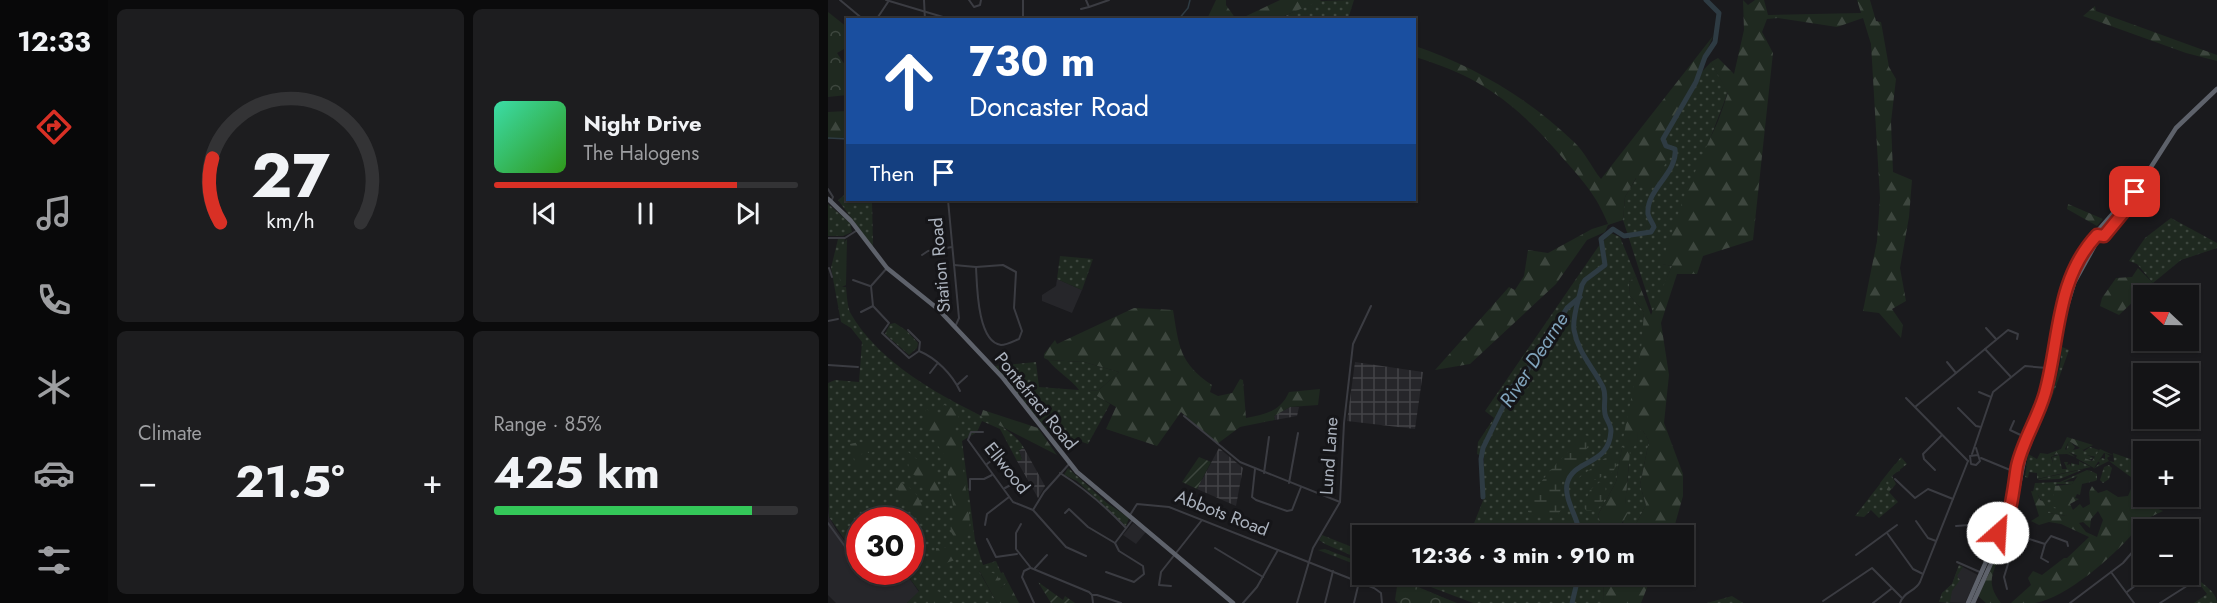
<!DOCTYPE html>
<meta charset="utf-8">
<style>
:root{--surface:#141416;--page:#1d1d1f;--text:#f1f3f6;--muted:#9d9ea1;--line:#333335;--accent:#d93025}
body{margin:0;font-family:Jost,sans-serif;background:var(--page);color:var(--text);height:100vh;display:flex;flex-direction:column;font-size:22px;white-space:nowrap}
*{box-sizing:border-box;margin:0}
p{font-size:20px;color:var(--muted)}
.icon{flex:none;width:33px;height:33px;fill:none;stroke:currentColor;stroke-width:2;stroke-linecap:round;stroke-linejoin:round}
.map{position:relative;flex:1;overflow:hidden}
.details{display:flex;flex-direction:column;gap:9px;padding:9px;background:#0b0b0c;width:720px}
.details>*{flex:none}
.top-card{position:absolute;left:18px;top:18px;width:570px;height:183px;border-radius:0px;box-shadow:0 2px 4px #0004,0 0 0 2px var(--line);background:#1a4fa0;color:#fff;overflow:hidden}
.needle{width:39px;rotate:292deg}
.fabs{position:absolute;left:1305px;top:285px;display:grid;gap:12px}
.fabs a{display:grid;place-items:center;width:66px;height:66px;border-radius:0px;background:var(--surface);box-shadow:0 2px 4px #0004,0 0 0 2px var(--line);font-size:30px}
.speed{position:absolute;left:18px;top:507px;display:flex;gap:12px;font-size:30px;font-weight:700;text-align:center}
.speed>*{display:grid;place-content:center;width:78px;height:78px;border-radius:50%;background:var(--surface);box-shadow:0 2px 4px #0004,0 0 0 2px var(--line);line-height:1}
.speed .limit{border:9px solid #d22;background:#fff;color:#111}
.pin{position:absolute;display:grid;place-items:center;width:51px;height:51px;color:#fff;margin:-26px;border-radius:12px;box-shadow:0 3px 9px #0006}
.me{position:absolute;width:66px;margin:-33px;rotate:26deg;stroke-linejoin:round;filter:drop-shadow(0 0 4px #0008)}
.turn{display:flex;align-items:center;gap:21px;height:126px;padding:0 24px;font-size:27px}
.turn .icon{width:78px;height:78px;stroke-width:2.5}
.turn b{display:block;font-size:42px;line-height:51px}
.then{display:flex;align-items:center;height:57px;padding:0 24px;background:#0003;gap:12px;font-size:22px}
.big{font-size:45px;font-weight:700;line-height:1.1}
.details .tile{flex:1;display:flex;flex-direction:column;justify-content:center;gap:9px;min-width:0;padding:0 21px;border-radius:9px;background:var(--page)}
.details .dial{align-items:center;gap:0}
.dial svg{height:156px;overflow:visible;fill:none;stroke:var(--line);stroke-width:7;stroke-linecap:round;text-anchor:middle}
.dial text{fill:var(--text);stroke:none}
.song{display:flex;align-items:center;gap:18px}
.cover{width:72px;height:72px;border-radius:9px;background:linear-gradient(135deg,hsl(160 70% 55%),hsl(110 70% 35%))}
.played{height:6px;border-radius:3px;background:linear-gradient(90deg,var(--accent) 80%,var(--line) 80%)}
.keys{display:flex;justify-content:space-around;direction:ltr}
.heat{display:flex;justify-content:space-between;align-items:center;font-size:33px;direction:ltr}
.charge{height:9px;border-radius:4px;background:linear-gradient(90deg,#34c759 85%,var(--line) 0)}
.details .tiles{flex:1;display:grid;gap:9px;grid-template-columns:repeat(2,1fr)}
.trip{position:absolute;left:524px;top:525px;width:342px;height:60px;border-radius:0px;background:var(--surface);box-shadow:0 2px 4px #0004,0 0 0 2px var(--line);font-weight:700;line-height:60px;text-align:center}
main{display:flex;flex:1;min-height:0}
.menu{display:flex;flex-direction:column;width:108px;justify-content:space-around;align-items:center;background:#080809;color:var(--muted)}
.menu .icon{width:42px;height:42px}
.menu .on{color:var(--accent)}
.menu b{font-size:27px;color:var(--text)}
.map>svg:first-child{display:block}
.built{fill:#26262a}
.industrial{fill:url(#industrial-grid)}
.grass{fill:url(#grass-dots)}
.forest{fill:url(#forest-firs);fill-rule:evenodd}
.wetland{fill:url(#wetland-marsh)}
.park{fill:url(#park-crowns)}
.garden{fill:url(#garden-furrows)}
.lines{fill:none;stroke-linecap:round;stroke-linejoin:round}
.stream{stroke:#2e3b43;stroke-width:1.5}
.river{stroke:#2e3b43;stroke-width:5}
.minor{stroke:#3b3c42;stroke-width:2}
.trunk{stroke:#5e626b;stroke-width:4.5}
.route-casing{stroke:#8d1f18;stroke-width:15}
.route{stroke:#d93025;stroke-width:10}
.labels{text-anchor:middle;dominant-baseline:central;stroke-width:6;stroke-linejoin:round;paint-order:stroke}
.street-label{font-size:18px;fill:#abb2bd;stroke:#151518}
.water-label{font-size:20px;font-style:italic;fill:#80a3bb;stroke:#151518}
</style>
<main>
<nav class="menu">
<b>12:33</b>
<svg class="icon on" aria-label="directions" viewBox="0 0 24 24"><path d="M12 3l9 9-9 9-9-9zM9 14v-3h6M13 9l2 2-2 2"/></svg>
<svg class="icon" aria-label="music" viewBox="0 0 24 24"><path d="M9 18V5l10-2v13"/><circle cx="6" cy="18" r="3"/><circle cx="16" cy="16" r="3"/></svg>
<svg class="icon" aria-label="phone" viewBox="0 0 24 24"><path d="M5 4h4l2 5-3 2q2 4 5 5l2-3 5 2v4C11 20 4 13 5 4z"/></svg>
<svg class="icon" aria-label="climate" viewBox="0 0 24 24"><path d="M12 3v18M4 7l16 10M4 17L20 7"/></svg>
<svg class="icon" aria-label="car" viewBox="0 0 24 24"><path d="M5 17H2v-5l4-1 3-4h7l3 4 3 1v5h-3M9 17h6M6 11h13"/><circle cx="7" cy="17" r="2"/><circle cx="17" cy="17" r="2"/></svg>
<svg class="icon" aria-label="filters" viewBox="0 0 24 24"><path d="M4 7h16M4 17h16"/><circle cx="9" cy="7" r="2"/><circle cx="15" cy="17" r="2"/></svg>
</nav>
<section class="details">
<div class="tiles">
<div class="tile dial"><svg viewBox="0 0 100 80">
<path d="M14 69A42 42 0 1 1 86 69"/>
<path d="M14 69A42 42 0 0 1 10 36" stroke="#d93025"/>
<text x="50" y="56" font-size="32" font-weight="700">27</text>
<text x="50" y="72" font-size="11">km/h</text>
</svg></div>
<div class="tile">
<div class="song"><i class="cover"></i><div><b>Night Drive</b><p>The Halogens</p></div></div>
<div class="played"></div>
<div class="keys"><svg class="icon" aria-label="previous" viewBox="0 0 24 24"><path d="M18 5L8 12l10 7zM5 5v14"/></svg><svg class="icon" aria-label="pause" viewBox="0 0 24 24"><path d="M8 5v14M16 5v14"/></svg><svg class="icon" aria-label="next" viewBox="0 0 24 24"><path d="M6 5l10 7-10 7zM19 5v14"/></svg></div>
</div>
<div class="tile"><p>Climate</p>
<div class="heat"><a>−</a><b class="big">21.5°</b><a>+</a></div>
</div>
<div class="tile"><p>Range · 85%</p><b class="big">425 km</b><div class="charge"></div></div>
</div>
</section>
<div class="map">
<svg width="1389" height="603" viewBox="0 0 1389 603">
<defs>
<pattern id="industrial-grid" width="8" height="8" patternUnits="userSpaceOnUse" patternTransform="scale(1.5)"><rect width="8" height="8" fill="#26262a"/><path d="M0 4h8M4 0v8" fill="none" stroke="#434347"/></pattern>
<pattern id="grass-dots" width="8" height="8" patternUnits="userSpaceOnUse" patternTransform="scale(1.5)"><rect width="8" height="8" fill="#1f2920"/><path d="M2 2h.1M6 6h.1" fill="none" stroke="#3d463e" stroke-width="1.8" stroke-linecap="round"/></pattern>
<pattern id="forest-firs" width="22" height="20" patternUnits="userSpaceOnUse" patternTransform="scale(1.5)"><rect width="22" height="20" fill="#1f2920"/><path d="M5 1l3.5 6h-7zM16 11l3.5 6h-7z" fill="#3d463e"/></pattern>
<pattern id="wetland-marsh" width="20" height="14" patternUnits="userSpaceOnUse" patternTransform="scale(1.5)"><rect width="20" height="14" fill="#1f2920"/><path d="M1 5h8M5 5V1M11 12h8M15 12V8" fill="none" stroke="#3d463e"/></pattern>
<pattern id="park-crowns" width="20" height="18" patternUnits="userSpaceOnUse" patternTransform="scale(1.5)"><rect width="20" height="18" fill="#1f2920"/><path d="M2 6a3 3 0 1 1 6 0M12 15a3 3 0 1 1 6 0" fill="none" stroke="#3d463e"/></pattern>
<pattern id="garden-furrows" width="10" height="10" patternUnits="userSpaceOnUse" patternTransform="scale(1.5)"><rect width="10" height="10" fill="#1f2920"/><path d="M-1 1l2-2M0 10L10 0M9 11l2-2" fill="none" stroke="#3d463e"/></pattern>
</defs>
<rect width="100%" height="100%" fill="#1a1a1d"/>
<g class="built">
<path d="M229 279 254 290 244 313 214 301V295L228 286Z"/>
<path d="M0 506 1 517 9 531 26 553H31L32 572H77L91 592 79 603H8L0 595Z"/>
<path d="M305 523 318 532 308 544 295 535Z"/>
<path d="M1131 565 1150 575 1137 603 1111 602 1114 593 1124 584Z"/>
</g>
<g class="industrial">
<path d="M527 362 595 372 587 429 519 421Z"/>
<path d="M462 407H471L469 416 447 420 446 416Z"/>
<path d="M196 448 217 486 210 498 189 461 194 460 191 450Z"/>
<path d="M391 448 415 468 408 506 369 489Z"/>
</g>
<g class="grass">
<path d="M526 0 520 19 449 20 488 1Z"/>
<path d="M883 62 900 92 834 264 844 266 825 313 795 220 797 197 868 78Z"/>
<path d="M19 193 20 200H44L45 247 10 200Z"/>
<path d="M0 204 22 223 24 232 15 236H0Z"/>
<path d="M1343 218 1389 243V248L1353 260 1325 283 1309 264 1301 261 1317 238Z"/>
<path d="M783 233 792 237 808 276 801 282 802 296 816 312 809 443 810 429 815 431 821 441 812 485 818 505 808 524 806 535H794L801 464 794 448 788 482 770 515 774 535 641 536 656 498V457L649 454 650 442 666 418 657 411 770 247Z"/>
<path d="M17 238 12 275 14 287H18C19 295 19 307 23 314 47 356 98 388 140 409 160 420 184 428 196 448L191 450 194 460 189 461 172 429 154 421 149 432 134 441 147 540 155 565 168 561 173 573 175 572 180 582 173 588 151 571 169 603H79L91 591 77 572H82V520H32L31 553H26L1 517 0 383 7 380 31 382 34 342 23 328 13 322 3 268 10 239Z"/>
<path d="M232 256 265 259 254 290 229 279Z"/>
<path d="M67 323 79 331 90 343 89 348 81 355 57 334 62 324Z"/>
<path d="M1232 346 1241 350 1223 400 1233 360Z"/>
<path d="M220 360 256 362 291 372 271 390 261 391 282 404 260 444 219 430 167 366 208 362 211 387 251 390C242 378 229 372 220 360Z"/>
<path d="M1241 440 1247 447 1245 450 1253 448 1256 451 1262 447 1271 450 1268 457 1259 455 1266 458 1260 460 1238 451Z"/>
<path d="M1212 453 1227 455 1223 457 1225 464 1224 457 1231 455 1234 469H1239L1236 462H1240L1239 465 1242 464 1243 467V463L1251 465V461L1263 467 1209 479V473L1201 472 1200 478 1197 477 1200 454 1209 459Z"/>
<path d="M1277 453 1282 456 1279 458 1281 461 1286 462 1285 453 1314 463 1308 487H1304L1301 493 1307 480 1281 461 1265 469 1272 463 1270 461 1274 458 1277 459Z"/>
<path d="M1073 457 1079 464 1064 476 1068 484 1061 492 1070 502 1051 518 1043 510 1036 517 1027 516Z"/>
<path d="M1281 465 1284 468 1281 479 1275 483 1272 480 1276 467Z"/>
<path d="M240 468 279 503 301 518 298 526 249 481 236 475Z"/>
<path d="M1256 469 1232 479 1210 480 1211 479Z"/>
<path d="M1259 470C1263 471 1266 472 1269 474V480L1267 481 1262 471 1235 482 1246 481 1244 484H1228L1240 513 1238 516 1220 513 1209 493 1205 492 1207 483 1232 482Z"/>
<path d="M494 535 534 551V560L497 544 491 540Z"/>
<path d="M497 549 534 563V567L490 550Z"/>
<path d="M1131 565 1135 567 1129 576 1132 580 1124 591 1122 603 1111 602 1114 593 1124 584Z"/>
<path d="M555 575H562L628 603Z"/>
<path d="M571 575H596L620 584 624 575H776L775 603H645Z"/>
<path d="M1366 577C1375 584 1388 591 1389 603H1366L1379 594Z"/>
<path d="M904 596 915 603H879Z"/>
</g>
<g class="forest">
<path d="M388 0H398V5L408 19H379Z"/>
<path d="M452 0H494L449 19H412Z"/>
<path d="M915 0 920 5 927 0H936L940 15 1033 13 1029 0H1042L1048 21 1053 22 1061 67 1068 79 1063 122 1065 172 1084 180 1081 217 1072 268 1078 301 1064 309 1075 325 1073 338 1051 313 1035 311 1049 241 1052 198 1043 44 1035 18 1009 27 950 18 939 19 934 32 945 53 925 240 875 256 869 274H849L833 323 841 375 836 423 855 474V496L844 535H806L808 524 818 505 812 485 821 441 815 431 810 430 809 443 804 449 797 445 795 439 813 350 816 312 802 296 801 282 808 276 823 315 844 266 833 264 857 194 890 121 900 93 883 62 890 58 906 74 916 30Z"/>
<path d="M1267 6 1268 11 1389 55V61L1358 53 1255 16Z"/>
<path d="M885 36 868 78 833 139 842 156 823 188 808 178 797 197 795 220 780 225 777 232 759 240 728 284 642 364 607 370 681 287 687 290 696 276 700 250 720 253 764 229 780 224C768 194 754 180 733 156 688 104 654 77 587 57V46C644 65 702 99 746 142 757 152 764 168 773 179Z"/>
<path d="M19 111V138L0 139V112Z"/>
<path d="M1240 204 1275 219 1269 226 1239 209Z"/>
<path d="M19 239 18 285 14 287C9 277 11 246 19 239Z"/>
<path d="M1310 268 1325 283 1291 315 1272 306 1274 298 1288 278 1304 277Z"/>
<path d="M306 308 345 310C351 346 351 363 384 385L382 392 390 396 404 393 412 379 415 380 418 418C438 414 452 412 461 392L492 389 490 405 462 407 446 416 447 420 412 427 389 444 353 412 329 446 278 429 288 407 260 391 271 390 291 372 256 362 220 360 216 358V354L227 340 229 344Z"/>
<path d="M116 405 128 409 132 422 124 425 131 437 142 522 140 536 128 540 123 532 122 522 127 518 117 456 94 422 98 409 111 416Z"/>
<path d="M155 410 210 428 229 455 153 416Z"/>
<path d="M1239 437 1265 445 1255 450 1241 441 1237 449 1247 457 1239 454 1217 455 1233 449Z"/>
<path d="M31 442 42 444 46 452 33 454 38 478 30 472 22 444Z"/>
<path d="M794 447 802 451 797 507 800 513 794 523V535H774L770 515 788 482Z"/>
<path d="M1272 449 1285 455 1276 453 1266 468 1248 458 1249 455 1264 461Z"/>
<path d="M79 451 107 474 116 506 102 494V488L81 471Z"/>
<path d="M1067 464 1072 465V471L1064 473 1058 483 1063 489 1061 492 1052 483Z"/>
<path d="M1262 471 1266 473 1267 481 1254 484 1252 495 1249 494 1247 498 1251 499 1242 504 1245 510 1252 504 1255 508 1262 504 1261 492 1264 486 1270 493 1279 490 1290 497 1300 496 1304 487H1308L1305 498 1335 511 1316 520 1312 527 1315 536 1306 532C1286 556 1238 598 1207 603 1200 603 1191 603 1183 603L1203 585 1200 578 1205 571 1214 575 1236 558H1239L1261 537 1233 524 1221 522 1211 525 1203 521 1211 516 1203 491 1209 492 1212 500 1217 502 1220 513 1238 516 1239 513 1224 506 1227 486 1244 484 1251 474ZM1270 511 1275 520 1269 537 1258 532 1251 523 1255 522 1262 528 1263 519Z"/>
<path d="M65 477C91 493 93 496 98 525L75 502Z"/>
<path d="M108 548H125L134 558 108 566Z"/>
<path d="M1173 548 1175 549C1166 572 1156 581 1173 603H1158L1150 596Z"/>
<path d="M151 570 169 574 173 588 180 582 191 603H169Z"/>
<path d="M776 575V574L824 575 813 603H775Z"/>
<path d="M110 591 122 603H100L103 595Z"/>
</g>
<g class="wetland">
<path d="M755 435 761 436C761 469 726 458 733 510L729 516 705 515 700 512C703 483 737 458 755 435Z"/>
<path d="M781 455H785L789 464 785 472C775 475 761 485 752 481V477Z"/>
<path d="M772 482 777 484C779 495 775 503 768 511H759L755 507 762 490Z"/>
</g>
<g class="park">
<path d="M0 12 19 27 16 49 9 53 19 68V95L0 97Z"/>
<path d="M570 580 629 603H570L567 600Z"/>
</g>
<g class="garden">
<path d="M371 457 383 462 369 489 354 482Z"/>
<path d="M210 582 235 600 237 596 247 603H223Z"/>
</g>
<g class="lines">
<g class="stream">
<path d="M350 20 360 8 362 0"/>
<path d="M0 138 20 139"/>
</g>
<g class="river">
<path d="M655 497 653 459 655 448 685 386 699 371 739 308 752 297"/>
<path d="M752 536C751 518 736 501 739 484 745 458 781 467 783 431 783 424 778 420 777 414 775 404 779 396 775 387 765 367 750 353 746 330 744 317 751 299 754 285L757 280 777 265 773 239 785 229 796 236 823 232 826 227C825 223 821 219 820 214 818 189 850 173 847 149L838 146 835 139 868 82 877 57 887 42 891 13 878 0"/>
<path d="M744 603 751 574"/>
</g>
<g class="minor">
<path d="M12 0 36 20"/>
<path d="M58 0 125 20"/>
<path d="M96 0 97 20"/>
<path d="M141 0 146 7 152 5 153 0"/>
<path d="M195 0V20"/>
<path d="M261 7 281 0"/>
<path d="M253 9 261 7 258 0"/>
<path d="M48 20 60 2"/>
<path d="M0 189 5 197 3 202"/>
<path d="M120 200 131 318 127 327"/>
<path d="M1273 236H1276L1308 197 1307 192"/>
<path d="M0 238H17L28 231"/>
<path d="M94 255 100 251 124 247"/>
<path d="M126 265 148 267C149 284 149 342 173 345 179 345 186 341 191 339L194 331 186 308 188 272 175 265 148 267"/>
<path d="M1 268 4 277"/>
<path d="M59 268 43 286 45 306 61 323 54 333 81 358 91 351C108 358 124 374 132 391"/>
<path d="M25 280 42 286"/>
<path d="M33 312 45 306"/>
<path d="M0 321 10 319"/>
<path d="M1158 328 1168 339"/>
<path d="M80 330 92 342 91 351"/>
<path d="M1157 349 1183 377"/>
<path d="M1119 362 1128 373"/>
<path d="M0 365 30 367"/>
<path d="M102 373 109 364"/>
<path d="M129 385 139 376"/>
<path d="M1151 392 1163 397"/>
<path d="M1078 398 1140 461"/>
<path d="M1087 407 1180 330 1190 334 1189 339"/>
<path d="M1130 408 1148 426 1153 427"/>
<path d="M356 416 412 462 512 502"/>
<path d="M1186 421 1182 430 1199 438"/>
<path d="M155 432H143L140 440 185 502 205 510 238 547 258 556"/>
<path d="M1148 448 1152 461 1148 465 1143 464 1142 456 1150 455"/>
<path d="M169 449 174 459"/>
<path d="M1144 454 1165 392 1197 366 1219 368"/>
<path d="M1153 458 1187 472"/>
<path d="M159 464 172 454"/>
<path d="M427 469 424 497 428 500 459 511 464 510 473 487"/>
<path d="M1107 470 1096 459 1095 454 1114 435"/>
<path d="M232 473C256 488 279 508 298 528"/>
<path d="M436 473 441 437"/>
<path d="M186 478 190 485"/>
<path d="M1067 479 1087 498 1100 489 1125 499"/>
<path d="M461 483 470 433"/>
<path d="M177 488 188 482"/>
<path d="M142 490V479H156L164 475"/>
<path d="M205 510 216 492 242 463"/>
<path d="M237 513 241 509 260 527 287 543"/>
<path d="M302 515 309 504 341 507 546 588 553 593 554 603"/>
<path d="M1088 521 1100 538 1108 541"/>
<path d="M0 523 29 563 30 573"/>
<path d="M193 524 188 533V549L203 568 261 592 264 595H269L293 603"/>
<path d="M157 525 159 514 181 497"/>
<path d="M1128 526 1141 525 1169 533"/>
<path d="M1059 533 1085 569 1095 574"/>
<path d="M1178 533 1187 541 1176 577 1179 589"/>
<path d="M1186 538 1192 536 1217 544 1223 536 1239 542 1240 546"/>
<path d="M159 539 168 557 189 554"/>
<path d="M287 543 305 519"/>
<path d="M1217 544 1213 558 1220 562"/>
<path d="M387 548 435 577"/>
<path d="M1028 555 1069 525"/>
<path d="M1129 562 1154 573"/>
<path d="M202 568 196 571 194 577 206 603"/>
<path d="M207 568 219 555"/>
<path d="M278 572 306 582 316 574 315 566 291 551 287 543"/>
<path d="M1283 572 1306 603"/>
<path d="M343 586 331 585 333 572 374 520"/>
<path d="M1299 592 1322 574"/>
<path d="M264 595 265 603"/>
<path d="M995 601 1044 568 1074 598"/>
<path d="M415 603 429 587 450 550"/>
<path d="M469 603 485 548 512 502 516 423 525 344 543 306"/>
<path d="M497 603 505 571"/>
<path d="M526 603 531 582"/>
<path d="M1045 603 1063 589"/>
<path d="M1072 603C1076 591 1087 592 1092 582L1140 461"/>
<path d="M1242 603 1295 563 1314 541"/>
<path d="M1332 603 1362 584"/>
</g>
<g class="trunk">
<path d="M0 199 23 221 59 268 110 309 175 378 249 472 405 603"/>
<path d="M1140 603 1182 507 1192 455 1217 393 1227 330 1238 291 1267 234 1301 195"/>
<path d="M1145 603 1185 515 1197 455 1222 393 1232 329 1246 283 1272 236 1307 192 1348 128 1389 89"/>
</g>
</g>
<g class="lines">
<g class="route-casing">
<path id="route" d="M1170 533C1183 526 1186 482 1189 466 1195 440 1210 418 1217 393 1232 340 1227 280 1269 235L1276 236 1308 197 1307 192"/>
</g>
<use href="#route" class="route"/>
</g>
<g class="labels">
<g class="street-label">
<text transform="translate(112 265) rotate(-95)">Station Road</text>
<text transform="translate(208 401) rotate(51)">Pontefract Road</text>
<text transform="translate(501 456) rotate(-86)">Lund Lane</text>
<text transform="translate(179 468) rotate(51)">Ellwood</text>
<text transform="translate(394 513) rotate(21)">Abbots Road</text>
</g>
<g class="water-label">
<text transform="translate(706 360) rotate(-57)">River Dearne</text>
</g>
</g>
</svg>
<div class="fabs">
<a><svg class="needle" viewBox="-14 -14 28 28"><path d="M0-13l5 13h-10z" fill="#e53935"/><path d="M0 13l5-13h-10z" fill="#9d9ea1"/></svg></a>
<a><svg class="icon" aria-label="layers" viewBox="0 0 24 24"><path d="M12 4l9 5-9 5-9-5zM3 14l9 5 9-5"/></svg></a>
<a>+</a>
<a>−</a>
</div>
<div class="speed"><div class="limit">30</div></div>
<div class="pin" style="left:1307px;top:192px;background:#d93025"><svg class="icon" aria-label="arrive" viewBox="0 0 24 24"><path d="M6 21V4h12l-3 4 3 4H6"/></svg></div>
<svg class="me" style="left:1170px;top:533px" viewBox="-20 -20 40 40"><circle r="19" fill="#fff"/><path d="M0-13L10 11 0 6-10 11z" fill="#d93025"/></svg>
<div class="trip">12:36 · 3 min · 910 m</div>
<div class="top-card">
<div class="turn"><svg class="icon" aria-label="ahead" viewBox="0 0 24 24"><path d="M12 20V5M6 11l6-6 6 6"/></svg><div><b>730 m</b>Doncaster Road</div></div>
<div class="then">Then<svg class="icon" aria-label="arrive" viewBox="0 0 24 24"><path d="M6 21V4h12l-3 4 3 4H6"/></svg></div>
</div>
</div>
</main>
